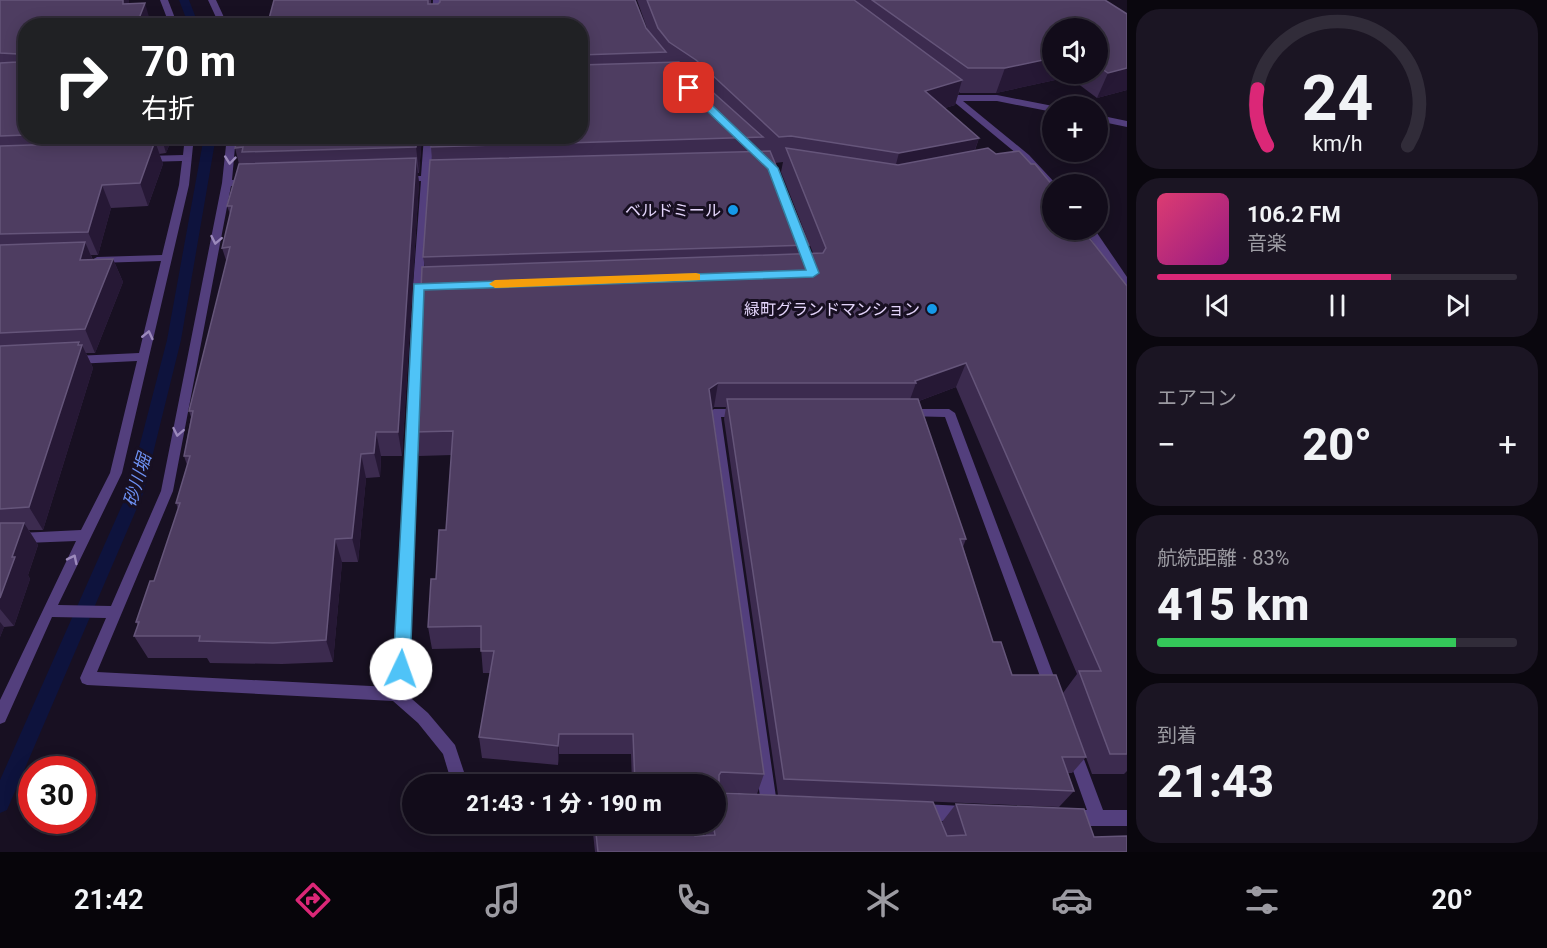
<!DOCTYPE html>
<html lang="ja">
<meta charset="utf-8">
<style>
:root{--surface:#120c1a;--page:#1b1523;--text:#f1f3f6;--muted:#9c9ba2;--line:#312c39;--accent:#db2777}
body{margin:0;font-family:Roboto,"Noto Sans JP",sans-serif;background:var(--page);color:var(--text);height:100vh;display:flex;flex-direction:column;font-size:22px;white-space:nowrap}
*{box-sizing:border-box;margin:0}
p{font-size:20px;color:var(--muted)}
.icon{flex:none;width:33px;height:33px;fill:none;stroke:currentColor;stroke-width:2;stroke-linecap:round;stroke-linejoin:round}
.map{position:relative;flex:1;overflow:hidden}
.sheet{display:flex;flex-direction:column;gap:9px;padding:9px;background:#0a070e;width:420px}
.sheet>*{flex:none}
.top-card{position:absolute;left:18px;top:18px;width:570px;height:126px;border-radius:24px;box-shadow:0 3px 15px #0003,0 0 0 2px var(--line);background:#202124;color:#fff;overflow:hidden}
.buttons{position:absolute;left:1042px;top:18px;display:grid;gap:12px}
.buttons a{display:grid;place-items:center;width:66px;height:66px;border-radius:50%;background:var(--surface);box-shadow:0 3px 15px #0003,0 0 0 2px var(--line);font-size:30px}
.speed{position:absolute;left:18px;top:756px;display:flex;gap:12px;font-size:30px;font-weight:700;text-align:center}
.speed>*{display:grid;place-content:center;width:78px;height:78px;border-radius:50%;background:var(--surface);box-shadow:0 3px 15px #0003,0 0 0 2px var(--line);line-height:1}
.speed .limit{border:9px solid #d22;background:#fff;color:#111}
.pin{position:absolute;display:grid;place-items:center;width:51px;height:51px;color:#fff;margin:-26px;border-radius:12px;box-shadow:0 3px 9px #0006}
.me{position:absolute;width:66px;margin:-33px;rotate:3deg;stroke-linejoin:round;filter:drop-shadow(0 0 4px #0008)}
.turn{display:flex;align-items:center;gap:21px;height:126px;padding:0 24px;font-size:27px}
.turn .icon{width:78px;height:78px;stroke-width:2.5}
.turn b{display:block;font-size:42px;line-height:51px}
.big{font-size:45px;font-weight:800;line-height:1.1}
.sheet .widget{flex:1;display:flex;flex-direction:column;justify-content:center;gap:9px;min-width:0;padding:0 21px;border-radius:24px;background:var(--page)}
.sheet .dial{align-items:center;gap:0}
.dial svg{height:156px;overflow:visible;fill:none;stroke:var(--line);stroke-width:7;stroke-linecap:round;text-anchor:middle}
.dial text{fill:var(--text);stroke:none}
.song{display:flex;align-items:center;gap:18px}
.cover{width:72px;height:72px;border-radius:9px;background:linear-gradient(135deg,hsl(340 70% 55%),hsl(310 70% 35%))}
.played{height:6px;border-radius:3px;background:linear-gradient(90deg,var(--accent) 65%,var(--line) 65%)}
.keys{display:flex;justify-content:space-around;direction:ltr}
.heat{display:flex;justify-content:space-between;align-items:center;font-size:33px;direction:ltr}
.charge{height:9px;border-radius:4px;background:linear-gradient(90deg,#34c759 83%,var(--line) 0)}
.trip{position:absolute;left:402px;top:774px;width:324px;height:60px;border-radius:30px;background:var(--surface);box-shadow:0 3px 15px #0003,0 0 0 2px var(--line);font-weight:800;line-height:60px;text-align:center}
.dock{display:flex;height:96px;justify-content:space-around;align-items:center;background:#07050a;color:var(--muted)}
.dock .icon{width:42px;height:42px}
.dock .current{color:var(--accent)}
.dock b{font-size:27px;color:var(--text)}
main{display:flex;flex:1;min-height:0}
.map>svg:first-child{display:block}
.lines{fill:none;stroke-linecap:round;stroke-linejoin:round}
.stream{fill:#0e133d;fill-rule:evenodd}
.minor{fill:#533f7d;fill-rule:evenodd}
.wall{fill:#3c2b4f;fill-rule:evenodd}
.shaded-wall{fill:#261835}
.building{fill:#4e3d61;stroke:#65557a;stroke-width:1.5}
.oneway{stroke:#9c8abc}
.route{fill:#4fc3f7;stroke:#337fa1;stroke-width:1.5}
.slow{fill:#f59e0b}
.poi-dot{fill:#1599e8;stroke:#181022;stroke-width:2}
.labels{text-anchor:middle;dominant-baseline:central;stroke-width:6;stroke-linejoin:round;paint-order:stroke}
.poi-label{font-size:16px;fill:#e4d5fb;stroke:#181022;text-anchor:end}
.water-label{font-size:18px;font-style:italic;fill:#6d90f2;stroke:#181022}
</style>
<main>
<div class="map">
<svg width="1127" height="852" viewBox="0 0 1127 852">
<rect width="100%" height="100%" fill="#181022"/>
<g class="lines">
<g class="stream">
<path d="M179 0H189L199 26H189Z"/>
<path d="M204 136H216L181 340 143 494 7 810 0 813V780L127 494 167 340Z"/>
</g>
<g class="minor">
<path d="M160 0H168L178 26H170Z"/>
<path d="M208 0H216L228 26H220Z"/>
<path d="M433 0H441L440 26H432Z"/>
<path d="M945 87 957 95H997L1053 106V112L997 101H963L1029 155 1056 184H1053V190L1050 189 1023 159 942 92 941 90Z"/>
<path d="M1098 115 1127 121V127L1098 121Z"/>
<path d="M185 136H194L189 185 122 473 58 605 111 606 161 491 222 183 227 136H236L232 180 250 179 255 182 250 185 231 186 173 491 97 672 390 687 394 669 413 286 421 181 402 182 397 179 402 176H421L424 136H433L431 176 445 175 450 178 445 181H430L423 286 408 669 404 692 428 713 455 745 468 784H452L443 754 418 723 393 701 87 685 82 683 80 678 106 618 52 617 5 722 0 724V700L76 541 0 544V534L81 530 110 473 137 361 75 364 69 360 75 356 139 353 161 261 97 263 92 260 97 257 162 255 179 185 182 161 145 162 140 159 145 156 183 155Z"/>
<path d="M1085 230H1095L1127 277V288L1123 287Z"/>
<path d="M714 409H740L746 413 740 417H721L777 804 775 810 769 812 763 810 761 804 708 413Z"/>
<path d="M908 409H949L955 413 1059 690 1057 695 1052 697 1047 695 1045 690 945 417 904 416 902 413 904 410Z"/>
<path d="M1074 744 1079 746 1103 810H1127V826H1071L1065 824 1063 818 1065 812 1071 810H1087L1066 751 1069 746Z"/>
<path d="M921 804 964 806 970 808 972 814 970 820 964 822 921 820 915 818 913 812 915 806Z"/>
<path d="M686 824H702L708 852H692Z"/>
</g>
</g>
<g class="wall">
<path d="M0 0 129 4 151 24 26 26V136H173L166 153 159 154 163 164 148 206 111 208 98 255H91L93 260 113 259 123 282 95 353H86L93 368 43 530H29L38 545 28 575 30 579 14 626 4 627 0 637Z"/>
<path d="M274 0H431V4L646 28 648 31 637 0H1105L1127 90 1097 98 1069 77 996 93H960L959 92 955 105 945 108 979 138 975 150 1053 230 1127 286V771L1124 774H1092L1063 693 1077 674 956 387 919 401 966 539 963 547 993 642 1012 675 1086 757 1072 773H1068L1074 791 1059 807 778 795 724 419 726 407H714L712 408 764 774 757 794 720 792 721 793 944 828 942 822 956 804 1094 837 1127 852H595L593 833 594 824H693L695 836H706L704 824H716V784H632L631 754H559L558 765 482 758 479 737 491 673H483L481 648 432 649 428 627 446 530 452 455 419 456 415 432 425 267 423 257 432 160 431 147 580 136V26ZM1098 28V74H1053ZM783 162 781 172 813 253 807 254 809 245 775 163Z"/>
<path d="M238 136H422L419 173H417L419 182 402 456H381L380 477 366 478 358 562H342L333 662 282 664 210 663 207 658H148L134 636 138 626 136 622 154 581 178 509 176 503 187 465 184 456 191 417 189 411 227 263 222 248 230 214 227 206 239 164 235 148Z"/>
</g>
<g class="shaded-wall">
<path d="M123 0H129L130 25 123 4Z"/>
<path d="M145 3 151 24V26H136Z"/>
<path d="M1053 58V74H1070L1069 77 996 93 1005 68Z"/>
<path d="M1127 68V90L1097 98 1108 73Z"/>
<path d="M962 80 955 105 918 116 925 91Z"/>
<path d="M161 136H173L166 153Z"/>
<path d="M417 136H422L419 173 416 147Z"/>
<path d="M979 138 970 163 892 179 899 153Z"/>
<path d="M155 141 163 164 148 206 140 183Z"/>
<path d="M416 158 419 182 402 456 398 432Z"/>
<path d="M102 185 111 208 98 255 88 232Z"/>
<path d="M85 242 95 265 80 260Z"/>
<path d="M113 259 123 282 95 353 85 329Z"/>
<path d="M79 342 82 347V345L93 368 43 530 29 507Z"/>
<path d="M966 363 956 387 908 405 916 383 915 381Z"/>
<path d="M718 383 714 407 706 413 709 389Z"/>
<path d="M376 432 381 456 380 477 374 453Z"/>
<path d="M361 454 366 478 358 562 352 538Z"/>
<path d="M24 523 38 545 28 575 30 579 14 626 0 609V598L12 557Z"/>
<path d="M335 539 342 562 333 662 326 640Z"/>
<path d="M0 622 4 627 0 637Z"/>
<path d="M559 734V754L558 765V746Z"/>
</g>
<g class="building">
<path d="M0 0H123V4L145 3 136 26H26V135L0 136V63L17 62 18 54 0 53Z"/>
<path d="M274 0H428V4H438L440 2V0H635L646 28 666 52 580 55V26H267Z"/>
<path d="M647 0H854L962 80 925 91 979 138 899 153 791 136 779 137 696 60 669 42 658 28Z"/>
<path d="M872 0H1105L1127 14V68L1108 73 1098 66V28H1053V58L1005 68H968Z"/>
<path d="M679 62 763 137 431 147V136H580V65Z"/>
<path d="M238 136H417L416 147 242 152 243 147 235 148Z"/>
<path d="M155 141 140 183 102 185 88 232 0 234V146Z"/>
<path d="M786 148 898 165 988 148 996 154 1019 151 1031 164H1035L1053 186V230H1083L1127 286V754H1110L1079 671H1101L966 363 915 381 916 383H718L709 389 764 774 721 772 719 775V791L721 793 933 802 947 836 966 835 956 804 1084 809 1094 837 1127 836V852H598L595 824H693L695 836 715 835 713 824H716V784H635L633 734H559L558 746 479 737 494 651H481V626L428 627 431 579H436L439 530H446L453 431 415 432 422 267 823 253 826 248Z"/>
<path d="M770 151 809 245 423 257 430 160Z"/>
<path d="M416 158 398 432H376L374 453 361 454 352 538 335 539 326 640 273 643 199 641 200 636H134L139 622H136L150 581H154L180 503H176L190 456H184L193 411H189L230 247 222 248 232 206H227L239 164Z"/>
<path d="M85 242 80 260 113 259 85 329 0 333V245Z"/>
<path d="M79 342 78 345H82L29 507 0 509V346Z"/>
<path d="M727 399H918L966 539H960L993 642H1001L1012 675H1056L1086 757H1062L1074 791 784 779Z"/>
<path d="M0 523H24L12 557H15L0 598Z"/>
</g>
<defs><path id="oneway-chevron" d="M-2-3.5L2.5 0L-2 3.5" fill="none" stroke-width="1.6" stroke-linecap="round" stroke-linejoin="round" transform="scale(1.5)"/></defs>
<g class="oneway">
<use href="#oneway-chevron" transform="translate(230 160) rotate(96)"/>
<use href="#oneway-chevron" transform="translate(216 240) rotate(101)"/>
<use href="#oneway-chevron" transform="translate(148 335) rotate(-77)"/>
<use href="#oneway-chevron" transform="translate(178 432) rotate(101)"/>
<use href="#oneway-chevron" transform="translate(73 559) rotate(-64)"/>
</g>
<path class="route" d="M685 86H692L778 168 819 273 813 277 424 290 410 669 407 674 401 676 395 674 393 669 414 284 806 270 768 169 685 90Z"/>
<path class="slow" d="M696 273 700 274V280L495 288 489 284 495 280Z"/>
<g class="poi-dot">
<circle cx="733" cy="210" r="6"/>
<circle cx="932" cy="309" r="6"/>
</g>
<g class="labels">
<g class="poi-label">
<text x="721" y="210">ベルドミール</text>
<text x="920" y="309">緑町グランドマンション</text>
</g>
<g class="water-label">
<text transform="translate(137 480) rotate(-73)">砂川堀</text>
</g>
</g>
</svg>
<div class="buttons">
<a><svg class="icon" aria-label="sound" viewBox="0 0 24 24"><path d="M4 9h4l5-4v14l-5-4H4zM17 9q2 3 0 6"/></svg></a>
<a>+</a>
<a>−</a>
</div>
<div class="speed"><div class="limit">30</div></div>
<div class="pin" style="left:689px;top:88px;background:#d93025"><svg class="icon" aria-label="arrive" viewBox="0 0 24 24"><path d="M6 21V4h12l-3 4 3 4H6"/></svg></div>
<svg class="me" style="left:401px;top:669px" viewBox="-20 -20 40 40"><circle r="19" fill="#fff"/><path d="M0-13L10 11 0 6-10 11z" fill="#4fc3f7"/></svg>
<div class="trip">21:43 · 1 分 · 190 m</div>
<div class="top-card">
<div class="turn"><svg class="icon" aria-label="right" viewBox="0 0 24 24"><path d="M7 20v-9h11M14 6l5 5-5 5"/></svg><div><b>70 m</b>右折</div></div>
</div>
</div>
<section class="sheet">
<div class="widget dial"><svg viewBox="0 0 100 80">
<path d="M14 69A42 42 0 1 1 86 69"/>
<path d="M14 69A42 42 0 0 1 9 40" stroke="#db2777"/>
<text x="50" y="56" font-size="32" font-weight="700">24</text>
<text x="50" y="72" font-size="11">km/h</text>
</svg></div>
<div class="widget">
<div class="song"><i class="cover"></i><div><b>106.2 FM</b><p>音楽</p></div></div>
<div class="played"></div>
<div class="keys"><svg class="icon" aria-label="previous" viewBox="0 0 24 24"><path d="M18 5L8 12l10 7zM5 5v14"/></svg><svg class="icon" aria-label="pause" viewBox="0 0 24 24"><path d="M8 5v14M16 5v14"/></svg><svg class="icon" aria-label="next" viewBox="0 0 24 24"><path d="M6 5l10 7-10 7zM19 5v14"/></svg></div>
</div>
<div class="widget"><p>エアコン</p>
<div class="heat"><a>−</a><b class="big">20°</b><a>+</a></div>
</div>
<div class="widget"><p>航続距離 · 83%</p><b class="big">415 km</b><div class="charge"></div></div>
<div class="widget"><p>到着</p><b class="big">21:43</b></div>
</section>
</main>
<nav class="dock">
<b>21:42</b>
<svg class="icon current" aria-label="directions" viewBox="0 0 24 24"><path d="M12 3l9 9-9 9-9-9zM9 14v-3h6M13 9l2 2-2 2"/></svg>
<svg class="icon" aria-label="music" viewBox="0 0 24 24"><path d="M9 18V5l10-2v13"/><circle cx="6" cy="18" r="3"/><circle cx="16" cy="16" r="3"/></svg>
<svg class="icon" aria-label="phone" viewBox="0 0 24 24"><path d="M5 4h4l2 5-3 2q2 4 5 5l2-3 5 2v4C11 20 4 13 5 4z"/></svg>
<svg class="icon" aria-label="climate" viewBox="0 0 24 24"><path d="M12 3v18M4 7l16 10M4 17L20 7"/></svg>
<svg class="icon" aria-label="car" viewBox="0 0 24 24"><path d="M5 17H2v-5l4-1 3-4h7l3 4 3 1v5h-3M9 17h6M6 11h13"/><circle cx="7" cy="17" r="2"/><circle cx="17" cy="17" r="2"/></svg>
<svg class="icon" aria-label="filters" viewBox="0 0 24 24"><path d="M4 7h16M4 17h16"/><circle cx="9" cy="7" r="2"/><circle cx="15" cy="17" r="2"/></svg>
<b>20°</b>
</nav>
